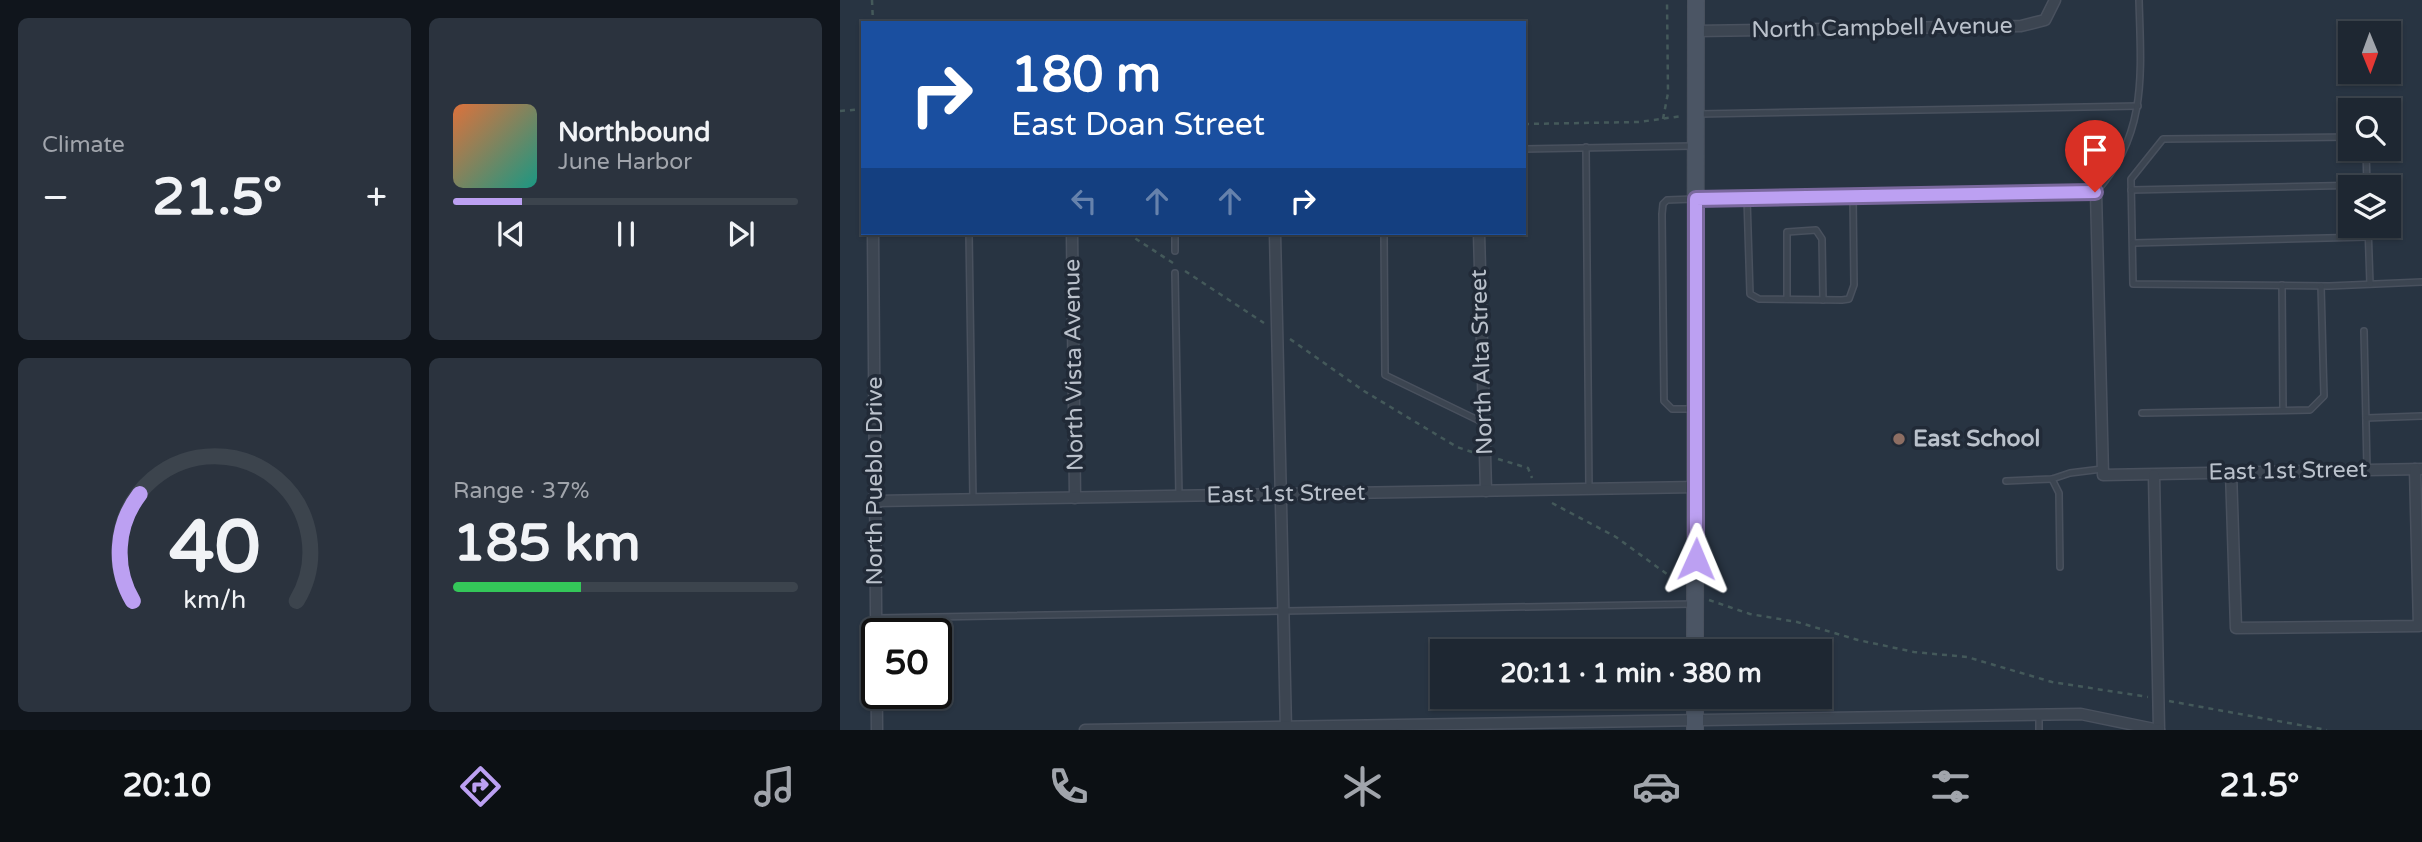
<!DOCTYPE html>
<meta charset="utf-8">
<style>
:root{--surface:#1e2732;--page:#2b333e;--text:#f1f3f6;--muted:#a1a5ac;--line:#3c444d;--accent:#bca0f2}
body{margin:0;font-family:"Varela Round",sans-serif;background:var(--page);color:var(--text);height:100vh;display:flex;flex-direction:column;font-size:26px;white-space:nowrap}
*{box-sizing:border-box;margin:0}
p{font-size:23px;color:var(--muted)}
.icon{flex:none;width:38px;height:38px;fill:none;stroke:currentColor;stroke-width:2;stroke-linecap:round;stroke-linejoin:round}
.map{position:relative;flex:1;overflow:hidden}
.panel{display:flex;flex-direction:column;gap:18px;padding:18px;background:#10151c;width:840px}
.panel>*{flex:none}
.guide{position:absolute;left:21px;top:21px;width:665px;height:214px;border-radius:0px;box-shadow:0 2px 5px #0004,0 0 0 2px var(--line);background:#1a4fa0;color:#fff;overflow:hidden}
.needle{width:46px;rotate:179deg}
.tools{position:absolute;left:1498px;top:21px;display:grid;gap:14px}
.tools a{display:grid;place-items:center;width:63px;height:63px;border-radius:0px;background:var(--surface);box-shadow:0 2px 5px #0004,0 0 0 2px var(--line);font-size:35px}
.speed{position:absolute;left:21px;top:618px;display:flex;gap:14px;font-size:35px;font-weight:700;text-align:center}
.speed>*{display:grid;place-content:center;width:91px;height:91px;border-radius:50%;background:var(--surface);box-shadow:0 2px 5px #0004,0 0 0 2px var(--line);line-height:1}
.speed .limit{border:4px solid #111;border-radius:10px;background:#fff;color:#111}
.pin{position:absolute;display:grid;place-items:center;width:60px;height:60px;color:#fff;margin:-72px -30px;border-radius:50% 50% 50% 0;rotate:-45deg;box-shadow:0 0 7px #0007}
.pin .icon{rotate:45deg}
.me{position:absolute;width:77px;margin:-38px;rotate:1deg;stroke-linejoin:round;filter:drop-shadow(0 0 5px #0008)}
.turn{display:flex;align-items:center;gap:24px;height:147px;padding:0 35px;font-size:32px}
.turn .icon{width:91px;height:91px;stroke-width:2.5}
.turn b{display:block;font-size:49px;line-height:60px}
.lanes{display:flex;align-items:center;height:66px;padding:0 35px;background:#0003;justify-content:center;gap:35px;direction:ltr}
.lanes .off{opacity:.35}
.big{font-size:52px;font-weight:700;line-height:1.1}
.panel .card{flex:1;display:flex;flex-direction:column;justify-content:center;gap:10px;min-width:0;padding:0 24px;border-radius:10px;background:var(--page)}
.panel .dial{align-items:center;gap:0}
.dial svg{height:182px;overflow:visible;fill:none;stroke:var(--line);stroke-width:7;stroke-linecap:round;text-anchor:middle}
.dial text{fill:var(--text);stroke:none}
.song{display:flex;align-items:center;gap:21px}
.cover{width:84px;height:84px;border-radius:10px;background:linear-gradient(135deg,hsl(20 70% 55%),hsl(170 70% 35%))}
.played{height:7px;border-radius:4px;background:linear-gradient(90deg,var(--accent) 20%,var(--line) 20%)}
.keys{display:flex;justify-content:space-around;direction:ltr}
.heat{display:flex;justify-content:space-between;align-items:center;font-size:38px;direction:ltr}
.charge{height:10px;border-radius:5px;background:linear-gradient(90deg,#34c759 37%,var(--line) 0)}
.panel .tiles{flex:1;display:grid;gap:18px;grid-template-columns:repeat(2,1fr)}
.trip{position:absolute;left:590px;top:639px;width:402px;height:70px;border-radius:0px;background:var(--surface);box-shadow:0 2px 5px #0004,0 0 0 2px var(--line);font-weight:700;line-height:70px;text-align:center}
.dock{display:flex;height:112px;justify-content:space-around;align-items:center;background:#0c1014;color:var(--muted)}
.dock .icon{width:49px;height:49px}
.dock .selected{color:var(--accent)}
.dock b{font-size:32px;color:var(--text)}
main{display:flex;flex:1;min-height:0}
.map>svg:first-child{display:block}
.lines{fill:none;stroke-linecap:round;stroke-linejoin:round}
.lane-casing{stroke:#49515e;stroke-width:8}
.street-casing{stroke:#49515e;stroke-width:13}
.secondary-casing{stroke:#49515e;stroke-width:18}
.path{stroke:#44595a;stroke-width:2.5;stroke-dasharray:5 5;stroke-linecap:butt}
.lane{stroke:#3c4551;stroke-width:5}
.street{stroke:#3c4551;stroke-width:10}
.secondary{stroke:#4b5564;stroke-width:16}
.route-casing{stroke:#7a689d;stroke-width:18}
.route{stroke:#bca0f2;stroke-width:12}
.education-dot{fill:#8d6e63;stroke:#212a37;stroke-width:2.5}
.labels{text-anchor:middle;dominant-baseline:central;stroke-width:7;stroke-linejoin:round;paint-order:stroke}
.street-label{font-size:23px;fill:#bac1cb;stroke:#212a37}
.poi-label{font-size:23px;font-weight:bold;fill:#bac1cb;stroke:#212a37;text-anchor:start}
</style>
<main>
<section class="panel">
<div class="tiles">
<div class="card"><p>Climate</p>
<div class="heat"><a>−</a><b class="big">21.5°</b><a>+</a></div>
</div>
<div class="card">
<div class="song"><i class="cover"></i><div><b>Northbound</b><p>June Harbor</p></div></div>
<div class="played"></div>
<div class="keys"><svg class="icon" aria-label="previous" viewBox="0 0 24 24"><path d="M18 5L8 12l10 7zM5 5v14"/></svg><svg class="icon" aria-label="pause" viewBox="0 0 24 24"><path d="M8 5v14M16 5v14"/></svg><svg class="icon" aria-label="next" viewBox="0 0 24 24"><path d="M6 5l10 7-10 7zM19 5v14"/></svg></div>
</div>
<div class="card dial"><svg viewBox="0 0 100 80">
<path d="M14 69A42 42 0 1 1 86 69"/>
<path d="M14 69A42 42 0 0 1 17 22" stroke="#bca0f2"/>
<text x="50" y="56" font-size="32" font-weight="700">40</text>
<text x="50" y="72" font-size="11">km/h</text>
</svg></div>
<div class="card"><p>Range · 37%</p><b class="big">185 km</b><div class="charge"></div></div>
</div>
</section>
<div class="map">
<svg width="1582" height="730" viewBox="0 0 1582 730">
<rect width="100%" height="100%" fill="#283442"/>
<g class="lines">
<g class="lane-casing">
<g id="lane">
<path d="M859 114 1298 106"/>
<path d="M1510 137 1323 139 1291 179 1293 284 1489 286 1582 282"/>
<path d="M746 147 749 489"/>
<path d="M684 149 853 146"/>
<path d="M1526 149 1527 187"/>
<path d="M1291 190 1527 185"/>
<path d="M1256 192C1308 134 1301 72 1299 0"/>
<path d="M907 198 910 294 919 299 1002 300 1009 299 1014 285 1013 196"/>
<path d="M1528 226 1530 284"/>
<path d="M129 233 133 499"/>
<path d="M335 233V251"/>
<path d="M544 233 545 375 644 423"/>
<path d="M1293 243 1528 237"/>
<path d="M335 273 339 496"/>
<path d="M1442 285 1443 410"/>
<path d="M947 299V232L976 230 982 239 983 300"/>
<path d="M1524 331 1527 469"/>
<path d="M853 409H832L824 401 822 214 823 204 827 200 854 199"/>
<path d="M1302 413 1470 410 1484 396 1481 286"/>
<path d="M1526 418 1582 416"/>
<path d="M1212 479 1219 493 1220 567"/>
<path d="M1166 481 1212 479 1230 473 1262 469"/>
<path d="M37 618 853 604"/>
<path d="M1199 716V730"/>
</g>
</g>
<g class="street-casing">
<g id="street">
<path d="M856 31 1181 26 1205 20 1215 0"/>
<path d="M856 199 1256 192 1263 475 1582 469"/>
<path d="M33 233 37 730"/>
<path d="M232 233 235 498"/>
<path d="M435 233 446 730"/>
<path d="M639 233 646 491"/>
<path d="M1391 471 1396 628 1579 626 1575 469"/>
<path d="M1314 475 1319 730"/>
<path d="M36 501 857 487"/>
<path d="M245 730 1241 714 1319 730"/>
</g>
</g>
<g class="secondary-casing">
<g id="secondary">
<path d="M855 651 856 0"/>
<path d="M855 730V696"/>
</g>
</g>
<g class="path">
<path d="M32 0 33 23"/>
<path d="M0 111 23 109"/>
<path d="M823 119 828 93 827 0"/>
<path d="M684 124 799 122 842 116"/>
<path d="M287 233 333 263"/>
<path d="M345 271 424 323"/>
<path d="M450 339 524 391 617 447 635 453"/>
<path d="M658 459 688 468 692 478"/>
<path d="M712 503 776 537 842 585"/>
<path d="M869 600 910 614 957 622 1018 640 1074 652 1127 657 1212 682 1308 697"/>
<path d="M1329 701 1487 730"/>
</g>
<use href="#lane" class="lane"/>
<use href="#street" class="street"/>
<use href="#secondary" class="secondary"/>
</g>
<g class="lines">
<g class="route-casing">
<path id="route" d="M856 559V199L1255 192"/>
</g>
<use href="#route" class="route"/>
</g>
<circle class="education-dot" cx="1059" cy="439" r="7"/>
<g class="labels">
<g class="street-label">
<text transform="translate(1042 28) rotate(-1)">North Campbell Avenue</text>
<text transform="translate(642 362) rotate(-92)">North Alta Street</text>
<text transform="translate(234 365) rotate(-91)">North Vista Avenue</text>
<text transform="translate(1448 471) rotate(-1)">East 1st Street</text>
<text transform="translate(35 481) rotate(-90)">North Pueblo Drive</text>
<text transform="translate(446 494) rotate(-1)">East 1st Street</text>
</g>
<g class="poi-label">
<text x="1073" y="439">East School</text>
</g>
</g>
</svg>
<div class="tools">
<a><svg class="needle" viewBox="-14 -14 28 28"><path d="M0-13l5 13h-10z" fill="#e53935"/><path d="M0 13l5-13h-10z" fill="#a1a5ac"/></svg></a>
<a><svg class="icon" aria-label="search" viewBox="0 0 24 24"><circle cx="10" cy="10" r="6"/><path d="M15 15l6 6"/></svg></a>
<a><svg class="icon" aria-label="layers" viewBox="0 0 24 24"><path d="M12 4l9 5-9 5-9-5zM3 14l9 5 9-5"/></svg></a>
</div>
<div class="speed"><div class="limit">50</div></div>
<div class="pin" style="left:1255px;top:192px;background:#d93025"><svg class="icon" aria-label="arrive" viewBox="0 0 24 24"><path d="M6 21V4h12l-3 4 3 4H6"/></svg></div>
<svg class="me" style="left:856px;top:559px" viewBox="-20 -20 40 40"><path d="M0-17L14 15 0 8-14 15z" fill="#bca0f2" stroke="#fff" stroke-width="4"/></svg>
<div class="trip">20:11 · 1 min · 380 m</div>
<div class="guide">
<div class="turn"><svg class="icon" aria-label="right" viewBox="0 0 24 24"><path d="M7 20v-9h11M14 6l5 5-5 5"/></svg><div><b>180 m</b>East Doan Street</div></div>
<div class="lanes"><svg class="icon off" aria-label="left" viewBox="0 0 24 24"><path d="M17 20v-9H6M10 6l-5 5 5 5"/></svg><svg class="icon off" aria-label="ahead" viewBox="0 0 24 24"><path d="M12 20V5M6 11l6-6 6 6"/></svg><svg class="icon off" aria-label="ahead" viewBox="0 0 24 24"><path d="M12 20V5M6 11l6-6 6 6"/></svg><svg class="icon" aria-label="right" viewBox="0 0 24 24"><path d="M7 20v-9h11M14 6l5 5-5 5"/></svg></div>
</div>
</div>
</main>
<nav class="dock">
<b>20:10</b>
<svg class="icon selected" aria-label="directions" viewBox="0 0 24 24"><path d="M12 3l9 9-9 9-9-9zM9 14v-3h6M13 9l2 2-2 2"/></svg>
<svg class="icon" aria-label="music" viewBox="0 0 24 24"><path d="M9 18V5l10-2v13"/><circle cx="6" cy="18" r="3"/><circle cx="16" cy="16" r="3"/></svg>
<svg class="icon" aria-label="phone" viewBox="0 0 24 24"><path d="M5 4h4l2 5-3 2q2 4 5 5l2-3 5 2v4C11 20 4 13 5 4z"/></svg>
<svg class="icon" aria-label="climate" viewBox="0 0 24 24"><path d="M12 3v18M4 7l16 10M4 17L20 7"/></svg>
<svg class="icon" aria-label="car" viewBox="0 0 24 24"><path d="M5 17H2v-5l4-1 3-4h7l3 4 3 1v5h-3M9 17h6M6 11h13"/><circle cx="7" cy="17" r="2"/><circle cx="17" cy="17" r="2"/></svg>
<svg class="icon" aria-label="filters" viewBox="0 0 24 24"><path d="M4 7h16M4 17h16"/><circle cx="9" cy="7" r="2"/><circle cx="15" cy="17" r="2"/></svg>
<b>21.5°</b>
</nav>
